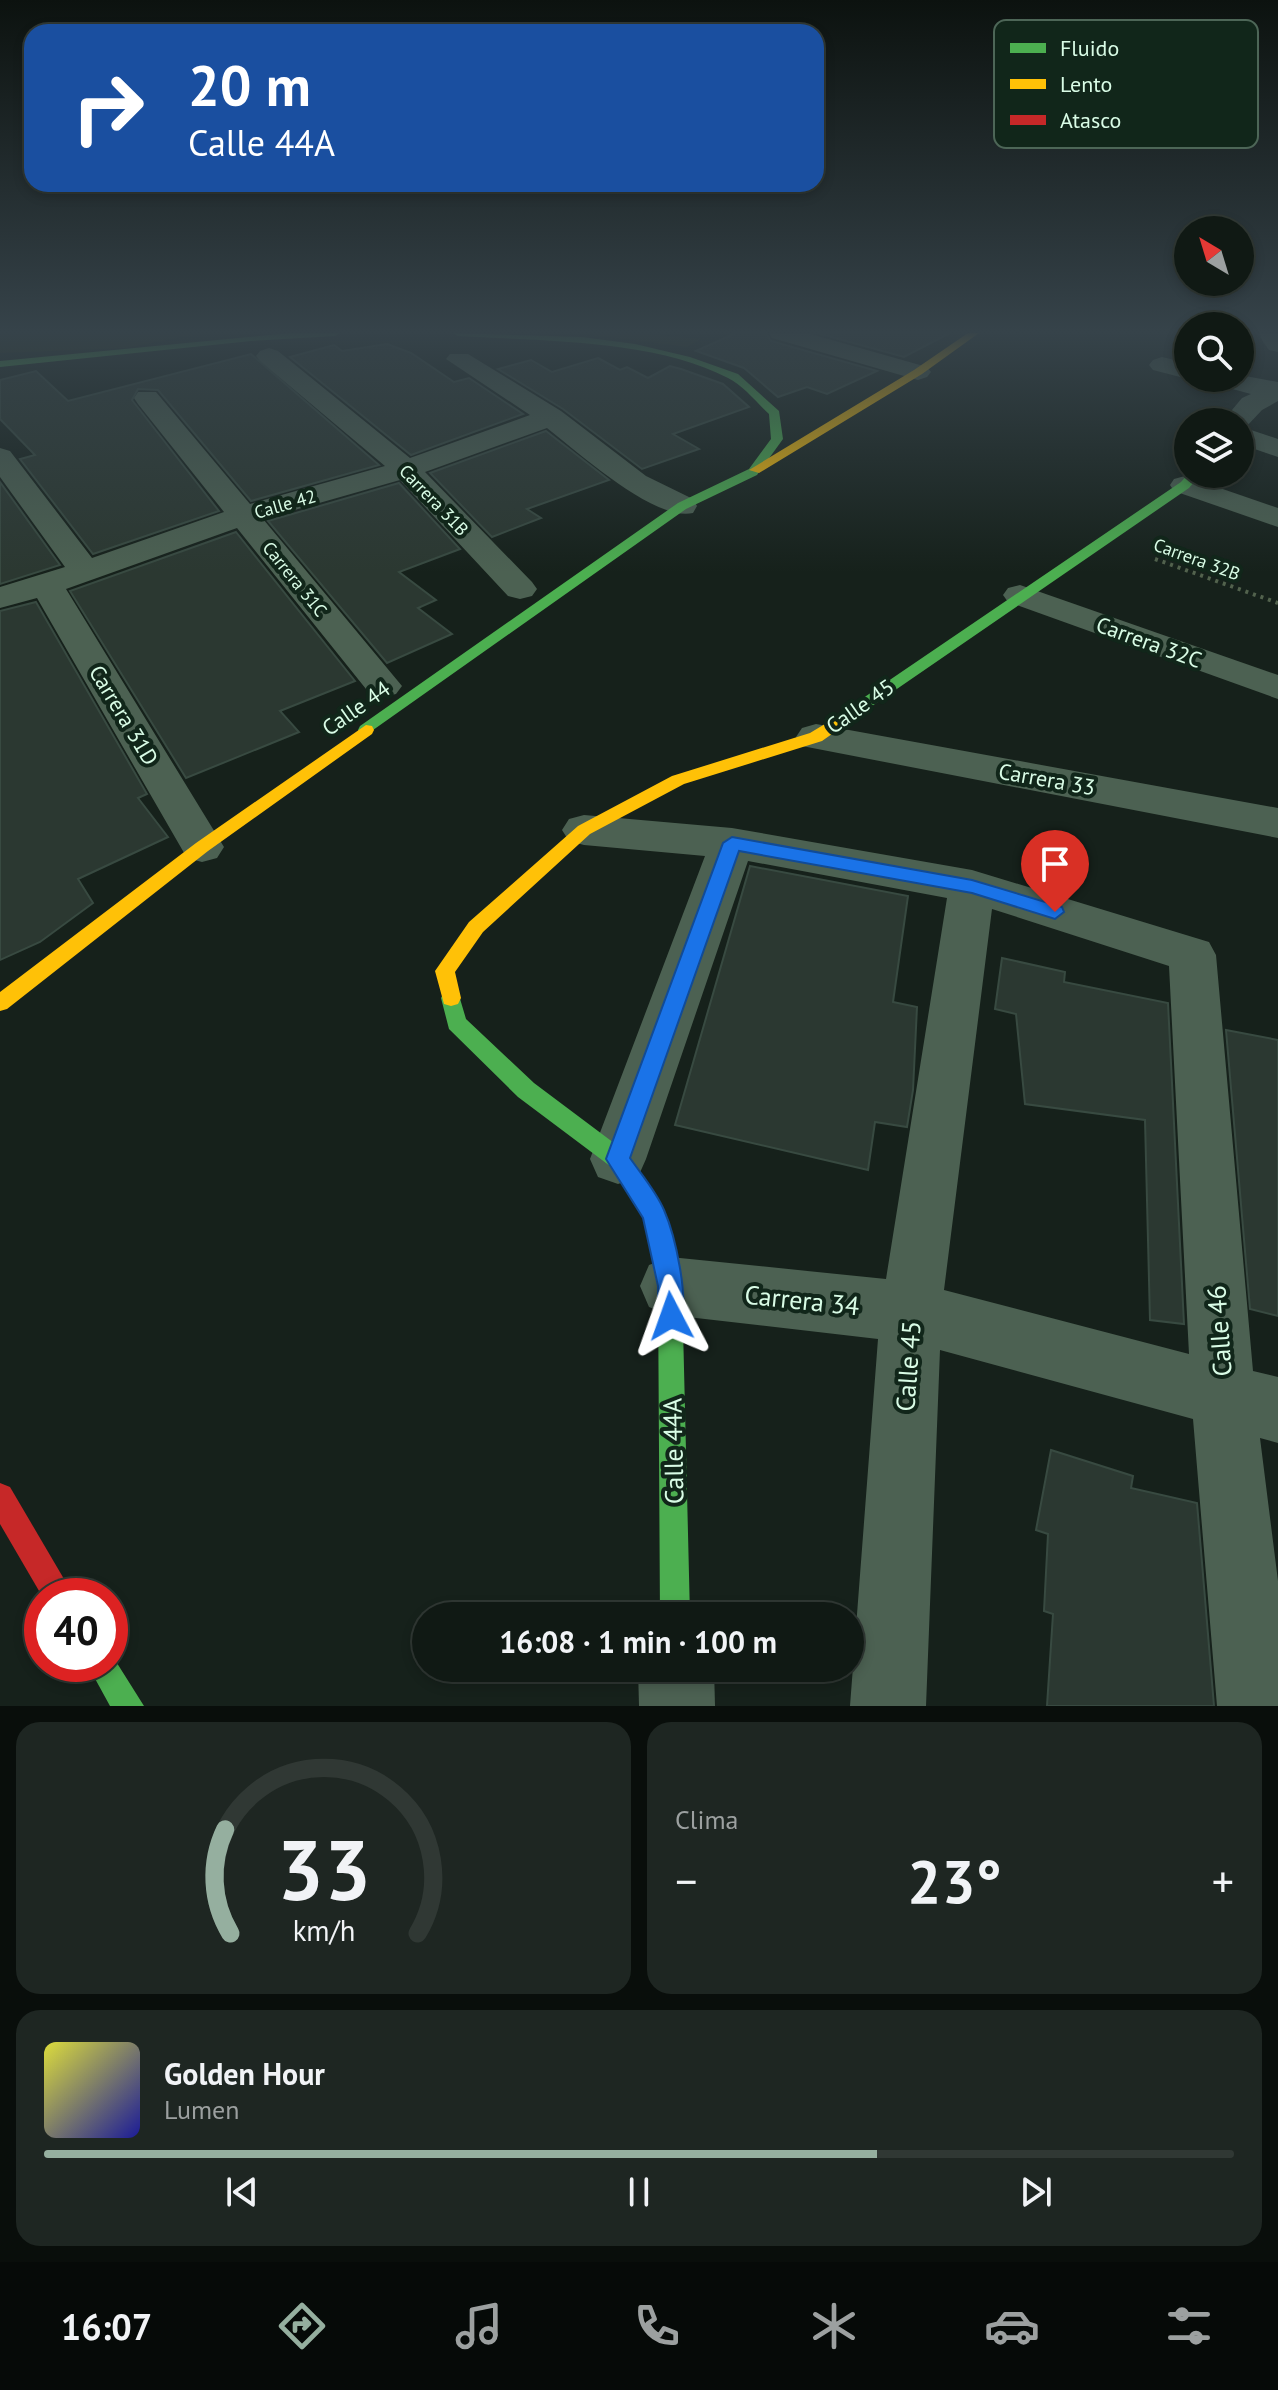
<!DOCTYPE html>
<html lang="es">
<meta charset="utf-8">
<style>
:root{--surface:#101914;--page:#1e2622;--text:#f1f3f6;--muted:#9ca0a0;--line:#303834;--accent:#95af9f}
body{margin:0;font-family:"PT Sans",sans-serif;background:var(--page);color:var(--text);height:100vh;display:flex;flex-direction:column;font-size:30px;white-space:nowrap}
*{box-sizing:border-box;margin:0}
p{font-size:26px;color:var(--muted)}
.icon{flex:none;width:44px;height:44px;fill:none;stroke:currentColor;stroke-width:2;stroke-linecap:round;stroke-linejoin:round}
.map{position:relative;height:1706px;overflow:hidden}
.side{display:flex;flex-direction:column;gap:16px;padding:16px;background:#090e0b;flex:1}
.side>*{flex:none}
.top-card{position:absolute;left:24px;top:24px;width:800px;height:168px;border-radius:24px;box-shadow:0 4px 12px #0003,0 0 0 2px var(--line);background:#1a4fa0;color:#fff;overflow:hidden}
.needle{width:52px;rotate:322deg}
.buttons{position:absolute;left:1174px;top:216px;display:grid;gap:16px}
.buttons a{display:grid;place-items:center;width:80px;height:80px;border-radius:50%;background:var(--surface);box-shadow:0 4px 12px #0003,0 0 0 2px var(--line);font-size:40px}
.speed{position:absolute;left:24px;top:1578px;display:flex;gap:16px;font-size:40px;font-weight:700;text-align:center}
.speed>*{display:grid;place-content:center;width:104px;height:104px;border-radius:50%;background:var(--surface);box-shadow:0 4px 12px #0003,0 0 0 2px var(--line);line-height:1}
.speed .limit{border:12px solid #d22;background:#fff;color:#111}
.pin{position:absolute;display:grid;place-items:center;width:68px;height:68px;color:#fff;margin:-82px -34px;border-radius:50% 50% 50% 0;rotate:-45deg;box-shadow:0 0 8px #0007}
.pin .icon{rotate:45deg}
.me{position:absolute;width:88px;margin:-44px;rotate:356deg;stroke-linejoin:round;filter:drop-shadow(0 0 6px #0008)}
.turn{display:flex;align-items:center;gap:28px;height:168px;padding:0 32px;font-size:36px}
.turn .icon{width:104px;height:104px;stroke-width:2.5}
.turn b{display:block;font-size:56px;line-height:68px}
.big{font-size:60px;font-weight:600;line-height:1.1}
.side .widget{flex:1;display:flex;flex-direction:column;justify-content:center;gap:12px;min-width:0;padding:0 28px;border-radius:24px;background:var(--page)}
.side .dial{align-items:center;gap:0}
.dial svg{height:208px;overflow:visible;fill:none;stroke:var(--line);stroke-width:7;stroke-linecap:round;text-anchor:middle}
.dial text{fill:var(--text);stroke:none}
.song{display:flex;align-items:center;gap:24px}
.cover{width:96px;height:96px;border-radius:12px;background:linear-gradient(135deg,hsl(60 70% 55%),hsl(240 70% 35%))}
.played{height:8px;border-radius:4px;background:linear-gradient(90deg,var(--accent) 70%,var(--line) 70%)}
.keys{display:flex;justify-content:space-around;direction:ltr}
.heat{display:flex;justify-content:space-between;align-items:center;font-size:44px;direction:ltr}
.side .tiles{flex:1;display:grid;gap:16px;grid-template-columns:1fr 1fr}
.widget:last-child{grid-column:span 2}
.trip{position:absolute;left:412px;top:1602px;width:452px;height:80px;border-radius:40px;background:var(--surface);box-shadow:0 4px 12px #0003,0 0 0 2px var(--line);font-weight:600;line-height:80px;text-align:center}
.tabs{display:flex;height:128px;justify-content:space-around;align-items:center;background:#060a08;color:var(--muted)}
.tabs .icon{width:56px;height:56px}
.tabs .current{color:var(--accent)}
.tabs b{font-size:36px;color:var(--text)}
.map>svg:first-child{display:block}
.green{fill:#262d16}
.building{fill:#2b3831;stroke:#384a41;stroke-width:2}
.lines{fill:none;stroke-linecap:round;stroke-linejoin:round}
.path{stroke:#52624d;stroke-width:4;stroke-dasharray:3 5;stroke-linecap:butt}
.street{fill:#4c6152;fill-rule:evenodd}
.fast{fill:#4caf50;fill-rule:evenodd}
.slow{fill:#ffc107;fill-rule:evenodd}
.jam{fill:#c62828;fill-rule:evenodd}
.route{fill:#1a73e8;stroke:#114b97;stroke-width:2}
.labels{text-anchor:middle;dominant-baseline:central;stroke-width:8;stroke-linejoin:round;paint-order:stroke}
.far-street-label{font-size:18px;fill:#d9fce6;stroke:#11261a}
.street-label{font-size:22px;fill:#d9fce6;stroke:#11261a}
.near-street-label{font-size:26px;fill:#d9fce6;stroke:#11261a}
.key{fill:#11261a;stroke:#4d6657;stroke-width:2}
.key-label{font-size:22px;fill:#d9fce6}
</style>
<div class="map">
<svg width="1278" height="1706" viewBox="0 0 1278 1706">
<rect width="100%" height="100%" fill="#16211b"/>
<g class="green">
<path d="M0 333H230L187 336 126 348 0 353Z"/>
<path d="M577 333H636L701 339 687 347Z"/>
</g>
<g class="building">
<path d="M736 333H766L771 341 877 371 827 394 807 387 778 397 744 368 696 351Z"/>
<path d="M817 333H950L904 357Z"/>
<path d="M387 344 411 353 454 382 469 378 523 414 411 455 290 357 334 345 342 351Z"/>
<path d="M251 354 379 465 251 501 158 390 138 389 132 400 219 511 93 554 20 459 35 455 0 419V380L36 371 68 401Z"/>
<path d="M598 358 620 370 627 367 648 378 670 366 681 369 723 384 749 407 673 434 699 449 642 469 563 409 498 369 531 360 552 372Z"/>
<path d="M546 431 609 480 527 509 541 518 492 537 430 473Z"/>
<path d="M0 482 60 565 0 584Z"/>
<path d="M399 483 460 549 399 572 436 600 418 608 452 634 387 663 268 521Z"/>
<path d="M236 532 355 681 280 711 299 732 186 778 70 591Z"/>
<path d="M36 602 147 794 138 798 168 837 78 879 93 903 40 942 0 960V611Z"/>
<path d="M750 866 908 896 893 1002 917 1007 913 1090 907 1127 875 1122 868 1170 675 1125Z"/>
<path d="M1002 958 1065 972 1064 982 1168 1003 1184 1324 1150 1320 1145 1120 1025 1104 1016 1014 995 1009Z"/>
<path d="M1226 1030 1278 1040V1316L1250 1309Z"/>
<path d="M1051 1450 1133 1476 1131 1488 1197 1503 1214 1706H1047L1053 1614 1044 1611 1048 1534 1036 1530Z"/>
</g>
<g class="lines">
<path class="path" d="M1155 559 1278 603"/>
<g class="street">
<path d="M769 333H807L927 367 931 372 927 377 918 380 772 338Z"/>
<path d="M1257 333H1278V352L1269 350Z"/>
<path d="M269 348 278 351 410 458 530 415 446 359 450 354H468L561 411 646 476 693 499 697 506 693 513C655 522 578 452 547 428L425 472 532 582 537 589 532 596 520 599 508 596 400 480 263 519 402 686 396 694 383 697 370 694 237 528 66 589 224 847 217 858 202 862 187 858 37 598 0 608V587L65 567 0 477V448L10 451 92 558 224 512 138 404 134 398 138 392H156L250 504 385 466 260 361 256 356 260 351Z"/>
<path d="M1162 357 1188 363V378H1191L1188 379 1153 370 1149 365 1153 360Z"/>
<path d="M1240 375 1278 382V401L1262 410 1245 428 1278 439V457L1240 444V422H1222L1242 398 1251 394 1210 383 1206 378H1240Z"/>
<path d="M1185 476 1278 508V527L1174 491 1170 485 1174 479Z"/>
<path d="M1020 585 1278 675V699L1008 602 1003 595 1008 588Z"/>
<path d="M816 724 1278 808V838L802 746 796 737 802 728Z"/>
<path d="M584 815 732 828 972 870 1209 942 1216 955 1253 1371 1278 1377V1443L1260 1438 1278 1581V1706H1217L1193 1419 940 1350 926 1706H850L878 1339 670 1315 649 1307 640 1286 649 1265 670 1257 886 1279 947 898 748 861 646 1159 638 1177 618 1184 598 1177 590 1159 705 856 584 845 569 841 562 830 569 819ZM992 909 1169 966 1189 1354 944 1290Z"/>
<path d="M638 1668H714L715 1706H639Z"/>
</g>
<g class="fast">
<path d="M290 333H340L335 336 251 341 0 367V361Z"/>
<path d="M453 333 582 337 635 344 690 357 738 374 779 411 783 439 757 475 686 509 366 735 360 734 358 730 360 726 678 503 749 469 771 439 769 414C757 403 743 385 728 378 654 339 540 341 458 336Z"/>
<path d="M1188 474H1201L1189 488 859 715H847L845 712 847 709 1181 482Z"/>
<path d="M451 990 458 992 466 1019 534 1083 626 1152 666 1214 682 1286 690 1616H660L658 1286 643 1218 610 1166 518 1097 449 1029 441 998 444 992Z"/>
<path d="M110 1652 144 1706H110L87 1664H110Z"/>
</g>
<g class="slow">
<path d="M968 333H979L922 374 759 473 749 470 914 370Z"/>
<path d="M853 707 861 712 859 715 822 741 684 784 590 834 483 932 455 972 461 998 458 1004 451 1006 444 1004 435 971 469 922 578 826 672 776 810 733Z"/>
<path d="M366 725 372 726 374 730 372 734 208 851 7 1009 0 1011V992L196 843Z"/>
</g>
<path class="jam" d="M0 1483 10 1487 74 1596H42L0 1524Z"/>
</g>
<linearGradient id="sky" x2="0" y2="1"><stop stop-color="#0c120f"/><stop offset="0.58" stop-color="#36434a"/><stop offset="1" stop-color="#36434a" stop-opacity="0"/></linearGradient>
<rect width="1278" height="572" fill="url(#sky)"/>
<path class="route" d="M732 837 972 880 1062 907 1064 912 1055 919 972 893 739 851 630 1158C641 1174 656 1191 664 1210 675 1235 690 1300 680 1325L671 1329 662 1325 658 1316V1286L643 1218 606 1159 723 843Z"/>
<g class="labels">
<g class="far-street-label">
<text transform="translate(434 500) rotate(46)">Carrera 31B</text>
<text transform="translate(285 504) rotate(-16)">Calle 42</text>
<text transform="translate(1197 559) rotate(20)">Carrera 32B</text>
<text transform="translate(295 579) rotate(51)">Carrera 31C</text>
</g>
<g class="street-label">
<text transform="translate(1149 642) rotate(20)">Carrera 32C</text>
<text transform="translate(860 706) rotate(-35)">Calle 45</text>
<text transform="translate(356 708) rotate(-35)">Calle 44</text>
<text transform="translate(124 715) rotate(59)">Carrera 31D</text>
<text transform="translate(1047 779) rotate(10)">Carrera 33</text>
</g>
<g class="near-street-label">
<text transform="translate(802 1300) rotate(6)">Carrera 34</text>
<text transform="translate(1219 1331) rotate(-94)">Calle 46</text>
<text transform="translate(908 1366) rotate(-86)">Calle 45</text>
<text transform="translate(673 1451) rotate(-91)">Calle 44A</text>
</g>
</g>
<rect x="994" y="20" width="264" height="128" rx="12" class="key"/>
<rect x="1010" y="43" width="36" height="10" fill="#4caf50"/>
<rect x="1010" y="79" width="36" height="10" fill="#ffc107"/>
<rect x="1010" y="115" width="36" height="10" fill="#c62828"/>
<g class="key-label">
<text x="1060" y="56">Fluido</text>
<text x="1060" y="92">Lento</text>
<text x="1060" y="128">Atasco</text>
</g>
</svg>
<div class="buttons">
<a><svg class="needle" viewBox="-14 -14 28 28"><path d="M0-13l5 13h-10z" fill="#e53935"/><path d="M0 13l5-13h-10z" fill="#9ca0a0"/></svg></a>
<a><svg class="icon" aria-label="search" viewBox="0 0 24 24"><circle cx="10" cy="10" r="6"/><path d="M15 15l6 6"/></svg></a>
<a><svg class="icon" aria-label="layers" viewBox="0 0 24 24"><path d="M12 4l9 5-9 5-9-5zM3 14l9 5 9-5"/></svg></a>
</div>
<div class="speed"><div class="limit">40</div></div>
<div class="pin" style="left:1055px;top:912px;background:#d93025"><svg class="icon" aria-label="arrive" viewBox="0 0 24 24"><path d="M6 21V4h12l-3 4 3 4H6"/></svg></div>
<svg class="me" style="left:671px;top:1316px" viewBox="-20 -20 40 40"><path d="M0-17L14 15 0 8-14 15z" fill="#1a73e8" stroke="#fff" stroke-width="4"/></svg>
<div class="trip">16:08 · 1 min · 100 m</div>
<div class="top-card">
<div class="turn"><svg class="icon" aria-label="right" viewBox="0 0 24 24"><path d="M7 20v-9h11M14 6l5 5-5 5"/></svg><div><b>20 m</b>Calle 44A</div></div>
</div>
</div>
<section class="side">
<div class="tiles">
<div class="widget dial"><svg viewBox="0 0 100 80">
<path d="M14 69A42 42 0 1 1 86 69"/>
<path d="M14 69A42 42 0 0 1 12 29" stroke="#95af9f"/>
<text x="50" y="56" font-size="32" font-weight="700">33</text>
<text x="50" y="72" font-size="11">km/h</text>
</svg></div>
<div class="widget"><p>Clima</p>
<div class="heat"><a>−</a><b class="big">23°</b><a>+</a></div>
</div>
<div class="widget">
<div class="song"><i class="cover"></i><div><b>Golden Hour</b><p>Lumen</p></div></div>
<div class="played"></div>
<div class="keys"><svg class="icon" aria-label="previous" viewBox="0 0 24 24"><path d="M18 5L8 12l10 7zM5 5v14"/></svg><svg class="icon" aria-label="pause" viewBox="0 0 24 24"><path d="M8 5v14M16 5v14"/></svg><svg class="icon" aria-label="next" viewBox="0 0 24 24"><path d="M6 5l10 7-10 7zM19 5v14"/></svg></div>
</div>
</div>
</section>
<nav class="tabs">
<b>16:07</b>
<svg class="icon current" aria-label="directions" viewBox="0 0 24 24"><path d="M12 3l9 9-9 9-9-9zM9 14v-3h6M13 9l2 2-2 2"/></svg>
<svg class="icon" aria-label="music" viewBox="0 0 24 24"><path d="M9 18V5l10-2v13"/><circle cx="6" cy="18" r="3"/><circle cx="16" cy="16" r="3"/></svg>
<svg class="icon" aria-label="phone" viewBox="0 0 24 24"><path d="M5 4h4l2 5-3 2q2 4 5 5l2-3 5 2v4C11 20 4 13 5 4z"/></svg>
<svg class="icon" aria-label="climate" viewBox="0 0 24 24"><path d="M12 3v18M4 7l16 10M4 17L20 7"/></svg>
<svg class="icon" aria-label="car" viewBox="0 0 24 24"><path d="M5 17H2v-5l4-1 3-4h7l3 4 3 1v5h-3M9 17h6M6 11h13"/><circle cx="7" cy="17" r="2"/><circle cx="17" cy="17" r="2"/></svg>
<svg class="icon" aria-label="filters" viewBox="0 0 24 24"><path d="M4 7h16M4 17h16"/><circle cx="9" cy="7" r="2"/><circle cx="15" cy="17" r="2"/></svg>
</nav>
